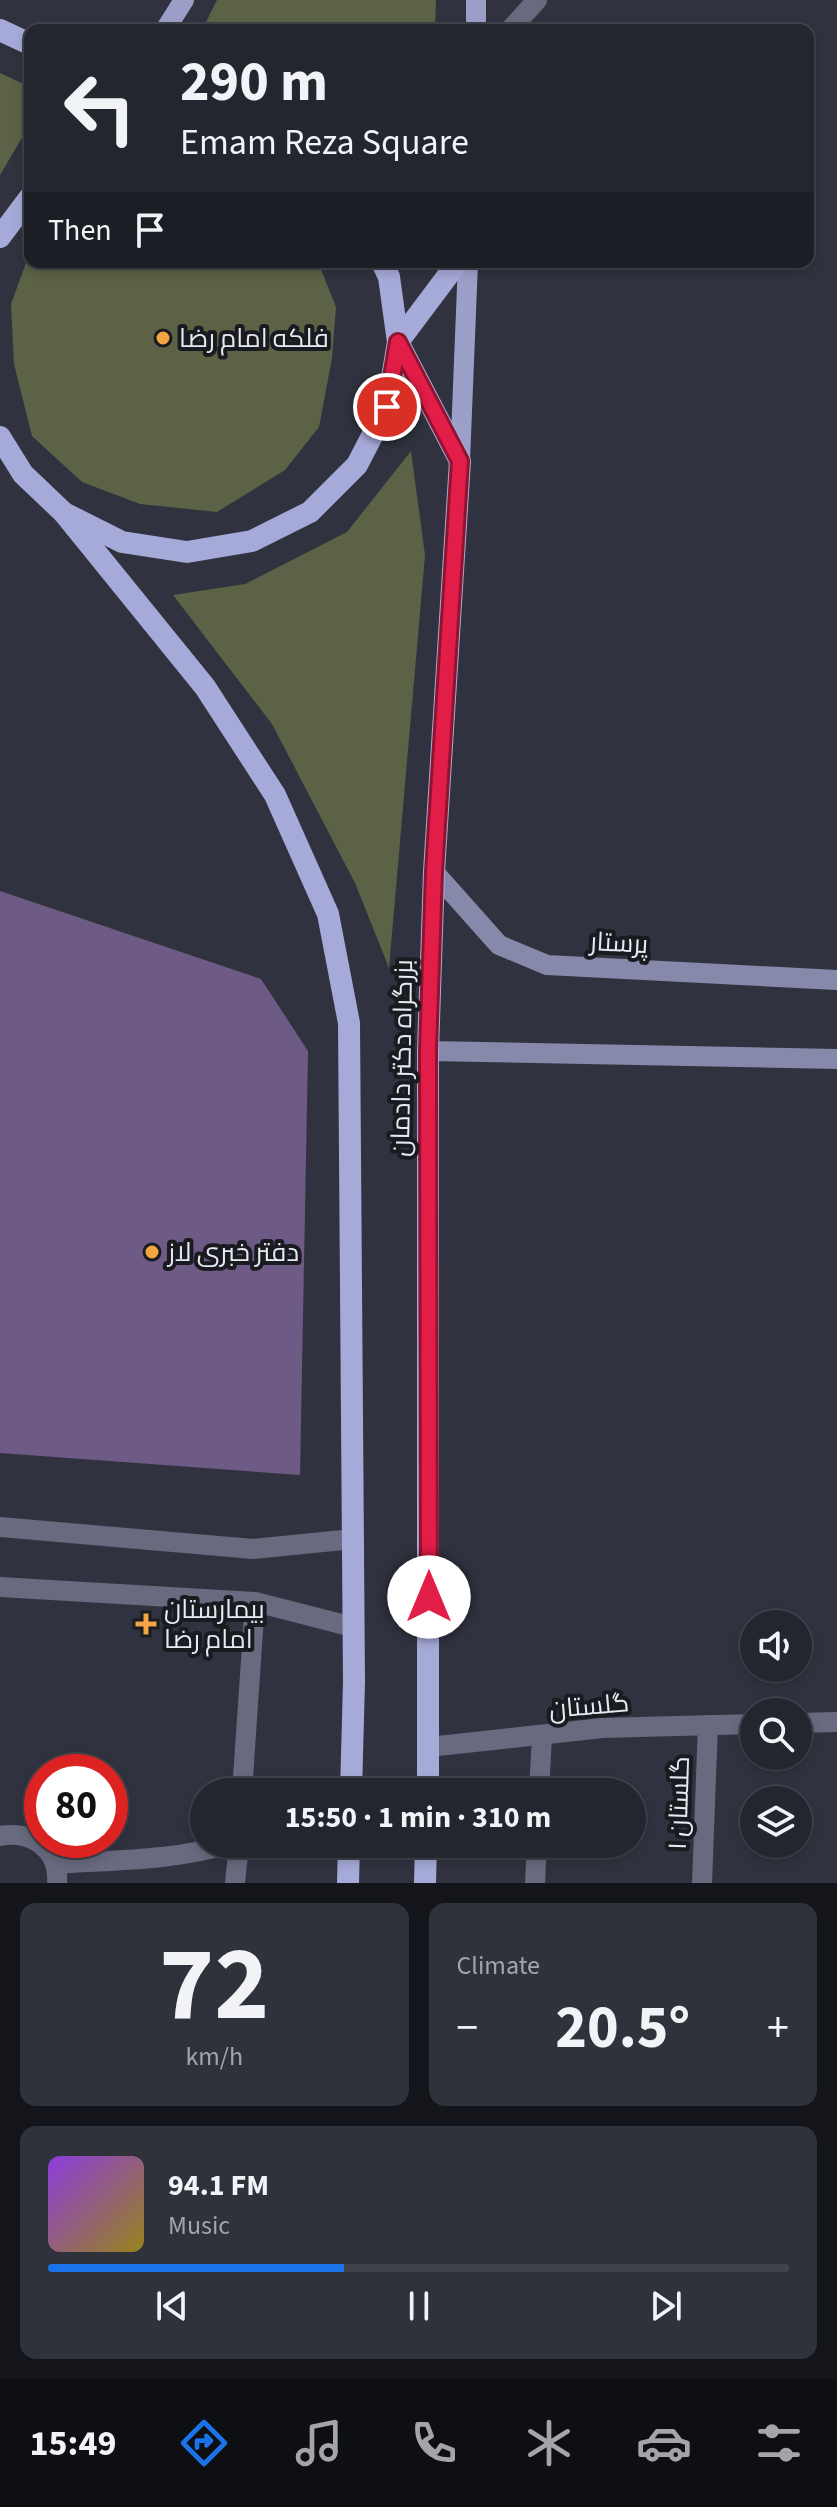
<!DOCTYPE html>
<meta charset="utf-8">
<style>
:root{--surface:#24262f;--page:#30323b;--text:#f1f3f6;--muted:#a3a5aa;--line:#41434b;--accent:#1a73e8}
body{margin:0;font-family:"Source Sans 3",Cairo,sans-serif;background:var(--page);color:var(--text);height:100vh;display:flex;flex-direction:column;font-size:30px;white-space:nowrap}
*{box-sizing:border-box;margin:0}
p{font-size:26px;color:var(--muted)}
.icon{flex:none;width:44px;height:44px;fill:none;stroke:currentColor;stroke-width:2;stroke-linecap:round;stroke-linejoin:round}
.map{position:relative;height:1883px;overflow:hidden}
.details{display:flex;flex-direction:column;gap:20px;padding:20px;background:#14151a;flex:1}
.details>*{flex:none}
.hud{position:absolute;left:24px;top:24px;width:790px;height:244px;border-radius:16px;box-shadow:0 4px 12px #0003,0 0 0 2px var(--line);background:#24262f;color:var(--text);overflow:hidden}
.controls{position:absolute;left:740px;top:1610px;display:grid;gap:16px}
.controls a{display:grid;place-items:center;width:72px;height:72px;border-radius:50%;background:var(--surface);box-shadow:0 4px 12px #0003,0 0 0 2px var(--line);font-size:40px}
.speed{position:absolute;left:24px;top:1754px;display:flex;gap:16px;font-size:40px;font-weight:700;text-align:center}
.speed>*{display:grid;place-content:center;width:104px;height:104px;border-radius:50%;background:var(--surface);box-shadow:0 4px 12px #0003,0 0 0 2px var(--line);line-height:1}
.speed .limit{border:12px solid #d22;background:#fff;color:#111}
.pin{position:absolute;display:grid;place-items:center;width:68px;height:68px;color:#fff;margin:-34px;border:4px solid #fff;border-radius:50%;box-shadow:0 2px 8px #0007}
.me{position:absolute;width:88px;margin:-44px;rotate:0deg;stroke-linejoin:round;filter:drop-shadow(0 0 6px #0008)}
.turn{display:flex;align-items:center;gap:28px;height:168px;padding:0 24px;font-size:36px}
.turn .icon{width:104px;height:104px;stroke-width:2.5}
.turn b{display:block;font-size:56px;line-height:68px}
.then{display:flex;align-items:center;height:76px;padding:0 24px;background:#0003;gap:16px;font-size:30px}
.big{font-size:60px;font-weight:700;line-height:1.1}
.details .card{flex:1;display:flex;flex-direction:column;justify-content:center;gap:12px;min-width:0;padding:0 28px;border-radius:16px;background:var(--page)}
.details .dial{align-items:center;gap:0}
.dial b{font-size:104px;line-height:1}
.song{display:flex;align-items:center;gap:24px}
.cover{width:96px;height:96px;border-radius:12px;background:linear-gradient(135deg,hsl(270 70% 55%),hsl(50 70% 35%))}
.played{height:8px;border-radius:4px;background:linear-gradient(90deg,var(--accent) 40%,var(--line) 40%)}
.keys{display:flex;justify-content:space-around;direction:ltr}
.heat{display:flex;justify-content:space-between;align-items:center;font-size:44px;direction:ltr}
.details .tiles{flex:1;display:grid;gap:20px;grid-template-columns:1fr 1fr}
.card:last-child{grid-column:span 2}
.trip{position:absolute;left:190px;top:1778px;width:456px;height:80px;border-radius:40px;background:var(--surface);box-shadow:0 4px 12px #0003,0 0 0 2px var(--line);font-weight:700;line-height:80px;text-align:center}
.menu{display:flex;height:128px;justify-content:space-around;align-items:center;background:#0e0f13;color:var(--muted)}
.menu .icon{width:56px;height:56px}
.menu .selected{color:var(--accent)}
.menu b{font-size:36px;color:var(--text)}
.map>svg:first-child{display:block}
.green{fill:#5b6245}
.building{fill:#6d5a85}
.lines{fill:none;stroke-linecap:round;stroke-linejoin:round}
.minor{stroke:#686a7f;stroke-width:20}
.tertiary{stroke:#686a7f;stroke-width:20}
.secondary{stroke:#8689a9;stroke-width:20}
.primary{stroke:#9ca0c9;stroke-width:20}
.trunk{stroke:#a6aad8;stroke-width:22}
.route-casing{stroke:#92132f;stroke-width:20}
.route{stroke:#e11d48;stroke-width:14}
.poi-dot{fill:#f2a540;stroke:#1a1b21;stroke-width:3}
.labels{text-anchor:middle;dominant-baseline:central;stroke-width:8;stroke-linejoin:round;paint-order:stroke}
.poi-label{font-size:26px;fill:#e7e9f1;stroke:#1a1b21;text-anchor:start}
.street-label{font-size:26px;fill:#e7e9f1;stroke:#1a1b21}
</style>
<div class="map">
<svg width="837" height="1883" viewBox="0 0 837 1883">
<rect width="100%" height="100%" fill="#30333f"/>
<g class="green">
<path d="M217 0H436L435 30H202Z"/>
<path d="M0 73 30 87V131L23 136 0 175Z"/>
<path d="M30 252V262H318L336 307 332 358 319 427 285 470 217 512 140 504 82 482 32 436 14 364 11 304Z"/>
<path d="M411 451 425 555 389 968 355 883 272 724 173 595 245 584 347 532Z"/>
</g>
<path class="building" d="M0 891 261 979 308 1051 300 1475 0 1453Z"/>
<g class="lines">
<g class="minor">
<path d="M510 30 537 0"/>
<path d="M0 1527 253 1549 353 1539"/>
<path d="M0 1587 255 1602 353 1627"/>
<path d="M242 1792 255 1602"/>
<path d="M539 1792 542 1736"/>
<path d="M0 1836C31 1830 60 1849 57 1883"/>
<path d="M56 1864C113 1860 173 1861 228 1844"/>
<path d="M235 1883 239 1844"/>
<path d="M535 1883 537 1844"/>
<path d="M702 1883 708 1725"/>
</g>
<g class="tertiary">
<path d="M798 1723 837 1722"/>
<path d="M429 1747 602 1728 754 1724"/>
</g>
<g class="secondary">
<path d="M434 872 499 945 547 965 837 980"/>
<path d="M428 1051 837 1059"/>
</g>
<g class="primary">
<path d="M165 30 184 0"/>
<path d="M476 30V0"/>
<path d="M460 461 468 262"/>
</g>
<g class="trunk">
<path d="M0 30 30 44"/>
<path d="M0 237 30 197"/>
<path d="M0 437 23 474 64 513 122 542 187 552 252 541 310 512 357 465 387 407 398 342 389 277 382 262"/>
<path d="M64 513 205 687 275 795 328 914 349 1023 354 1682 351 1792"/>
<path d="M428 1792V1051L434 872 460 461 398 342 458 262"/>
<path d="M348 1883 349 1844"/>
<path d="M425 1883 426 1844"/>
</g>
</g>
<g class="lines">
<g class="route-casing">
<path id="route" d="M387 407 398 342 460 461 434 872 428 1051 429 1597"/>
</g>
<use href="#route" class="route"/>
</g>
<g class="poi-dot">
<circle cx="163" cy="338" r="8"/>
<circle cx="152" cy="1252" r="8"/>
<path d="M142 1612h8v8h8v8h-8v8h-8v-8h-8v-8h8z"/>
</g>
<g class="labels">
<g class="poi-label">
<text x="179" y="338">فلكه امام رضا</text>
<text x="168" y="1252">دفتر خبری لاز</text>
<text x="164" y="1609">بیمارستان<tspan x="164" dy="30">امام رضا</tspan></text>
</g>
<g class="street-label">
<text transform="translate(619 943) rotate(3)">پرستار</text>
<text transform="translate(402 1058) rotate(-89)">بزرگراه دکتر دادمان</text>
<text transform="translate(589 1706) rotate(-5)">گلستان</text>
<text transform="translate(679 1803) rotate(-88)">گلستان ۱</text>
</g>
</g>
</svg>
<div class="controls">
<a><svg class="icon" aria-label="sound" viewBox="0 0 24 24"><path d="M4 9h4l5-4v14l-5-4H4zM17 9q2 3 0 6"/></svg></a>
<a><svg class="icon" aria-label="search" viewBox="0 0 24 24"><circle cx="10" cy="10" r="6"/><path d="M15 15l6 6"/></svg></a>
<a><svg class="icon" aria-label="layers" viewBox="0 0 24 24"><path d="M12 4l9 5-9 5-9-5zM3 14l9 5 9-5"/></svg></a>
</div>
<div class="speed"><div class="limit">80</div></div>
<div class="pin" style="left:387px;top:407px;background:#d93025"><svg class="icon" aria-label="arrive" viewBox="0 0 24 24"><path d="M6 21V4h12l-3 4 3 4H6"/></svg></div>
<svg class="me" style="left:429px;top:1597px" viewBox="-20 -20 40 40"><circle r="19" fill="#fff"/><path d="M0-13L10 11 0 6-10 11z" fill="#e11d48"/></svg>
<div class="trip">15:50 · 1 min · 310 m</div>
<div class="hud">
<div class="turn"><svg class="icon" aria-label="left" viewBox="0 0 24 24"><path d="M17 20v-9H6M10 6l-5 5 5 5"/></svg><div><b>290 m</b>Emam Reza Square</div></div>
<div class="then">Then<svg class="icon" aria-label="arrive" viewBox="0 0 24 24"><path d="M6 21V4h12l-3 4 3 4H6"/></svg></div>
</div>
</div>
<section class="details">
<div class="tiles">
<div class="card dial"><b>72</b><p>km/h</p></div>
<div class="card"><p>Climate</p>
<div class="heat"><a>−</a><b class="big">20.5°</b><a>+</a></div>
</div>
<div class="card">
<div class="song"><i class="cover"></i><div><b>94.1 FM</b><p>Music</p></div></div>
<div class="played"></div>
<div class="keys"><svg class="icon" aria-label="previous" viewBox="0 0 24 24"><path d="M18 5L8 12l10 7zM5 5v14"/></svg><svg class="icon" aria-label="pause" viewBox="0 0 24 24"><path d="M8 5v14M16 5v14"/></svg><svg class="icon" aria-label="next" viewBox="0 0 24 24"><path d="M6 5l10 7-10 7zM19 5v14"/></svg></div>
</div>
</div>
</section>
<nav class="menu">
<b>15:49</b>
<svg class="icon selected" aria-label="directions" viewBox="0 0 24 24"><path d="M12 3l9 9-9 9-9-9zM9 14v-3h6M13 9l2 2-2 2"/></svg>
<svg class="icon" aria-label="music" viewBox="0 0 24 24"><path d="M9 18V5l10-2v13"/><circle cx="6" cy="18" r="3"/><circle cx="16" cy="16" r="3"/></svg>
<svg class="icon" aria-label="phone" viewBox="0 0 24 24"><path d="M5 4h4l2 5-3 2q2 4 5 5l2-3 5 2v4C11 20 4 13 5 4z"/></svg>
<svg class="icon" aria-label="climate" viewBox="0 0 24 24"><path d="M12 3v18M4 7l16 10M4 17L20 7"/></svg>
<svg class="icon" aria-label="car" viewBox="0 0 24 24"><path d="M5 17H2v-5l4-1 3-4h7l3 4 3 1v5h-3M9 17h6M6 11h13"/><circle cx="7" cy="17" r="2"/><circle cx="17" cy="17" r="2"/></svg>
<svg class="icon" aria-label="filters" viewBox="0 0 24 24"><path d="M4 7h16M4 17h16"/><circle cx="9" cy="7" r="2"/><circle cx="15" cy="17" r="2"/></svg>
</nav>
